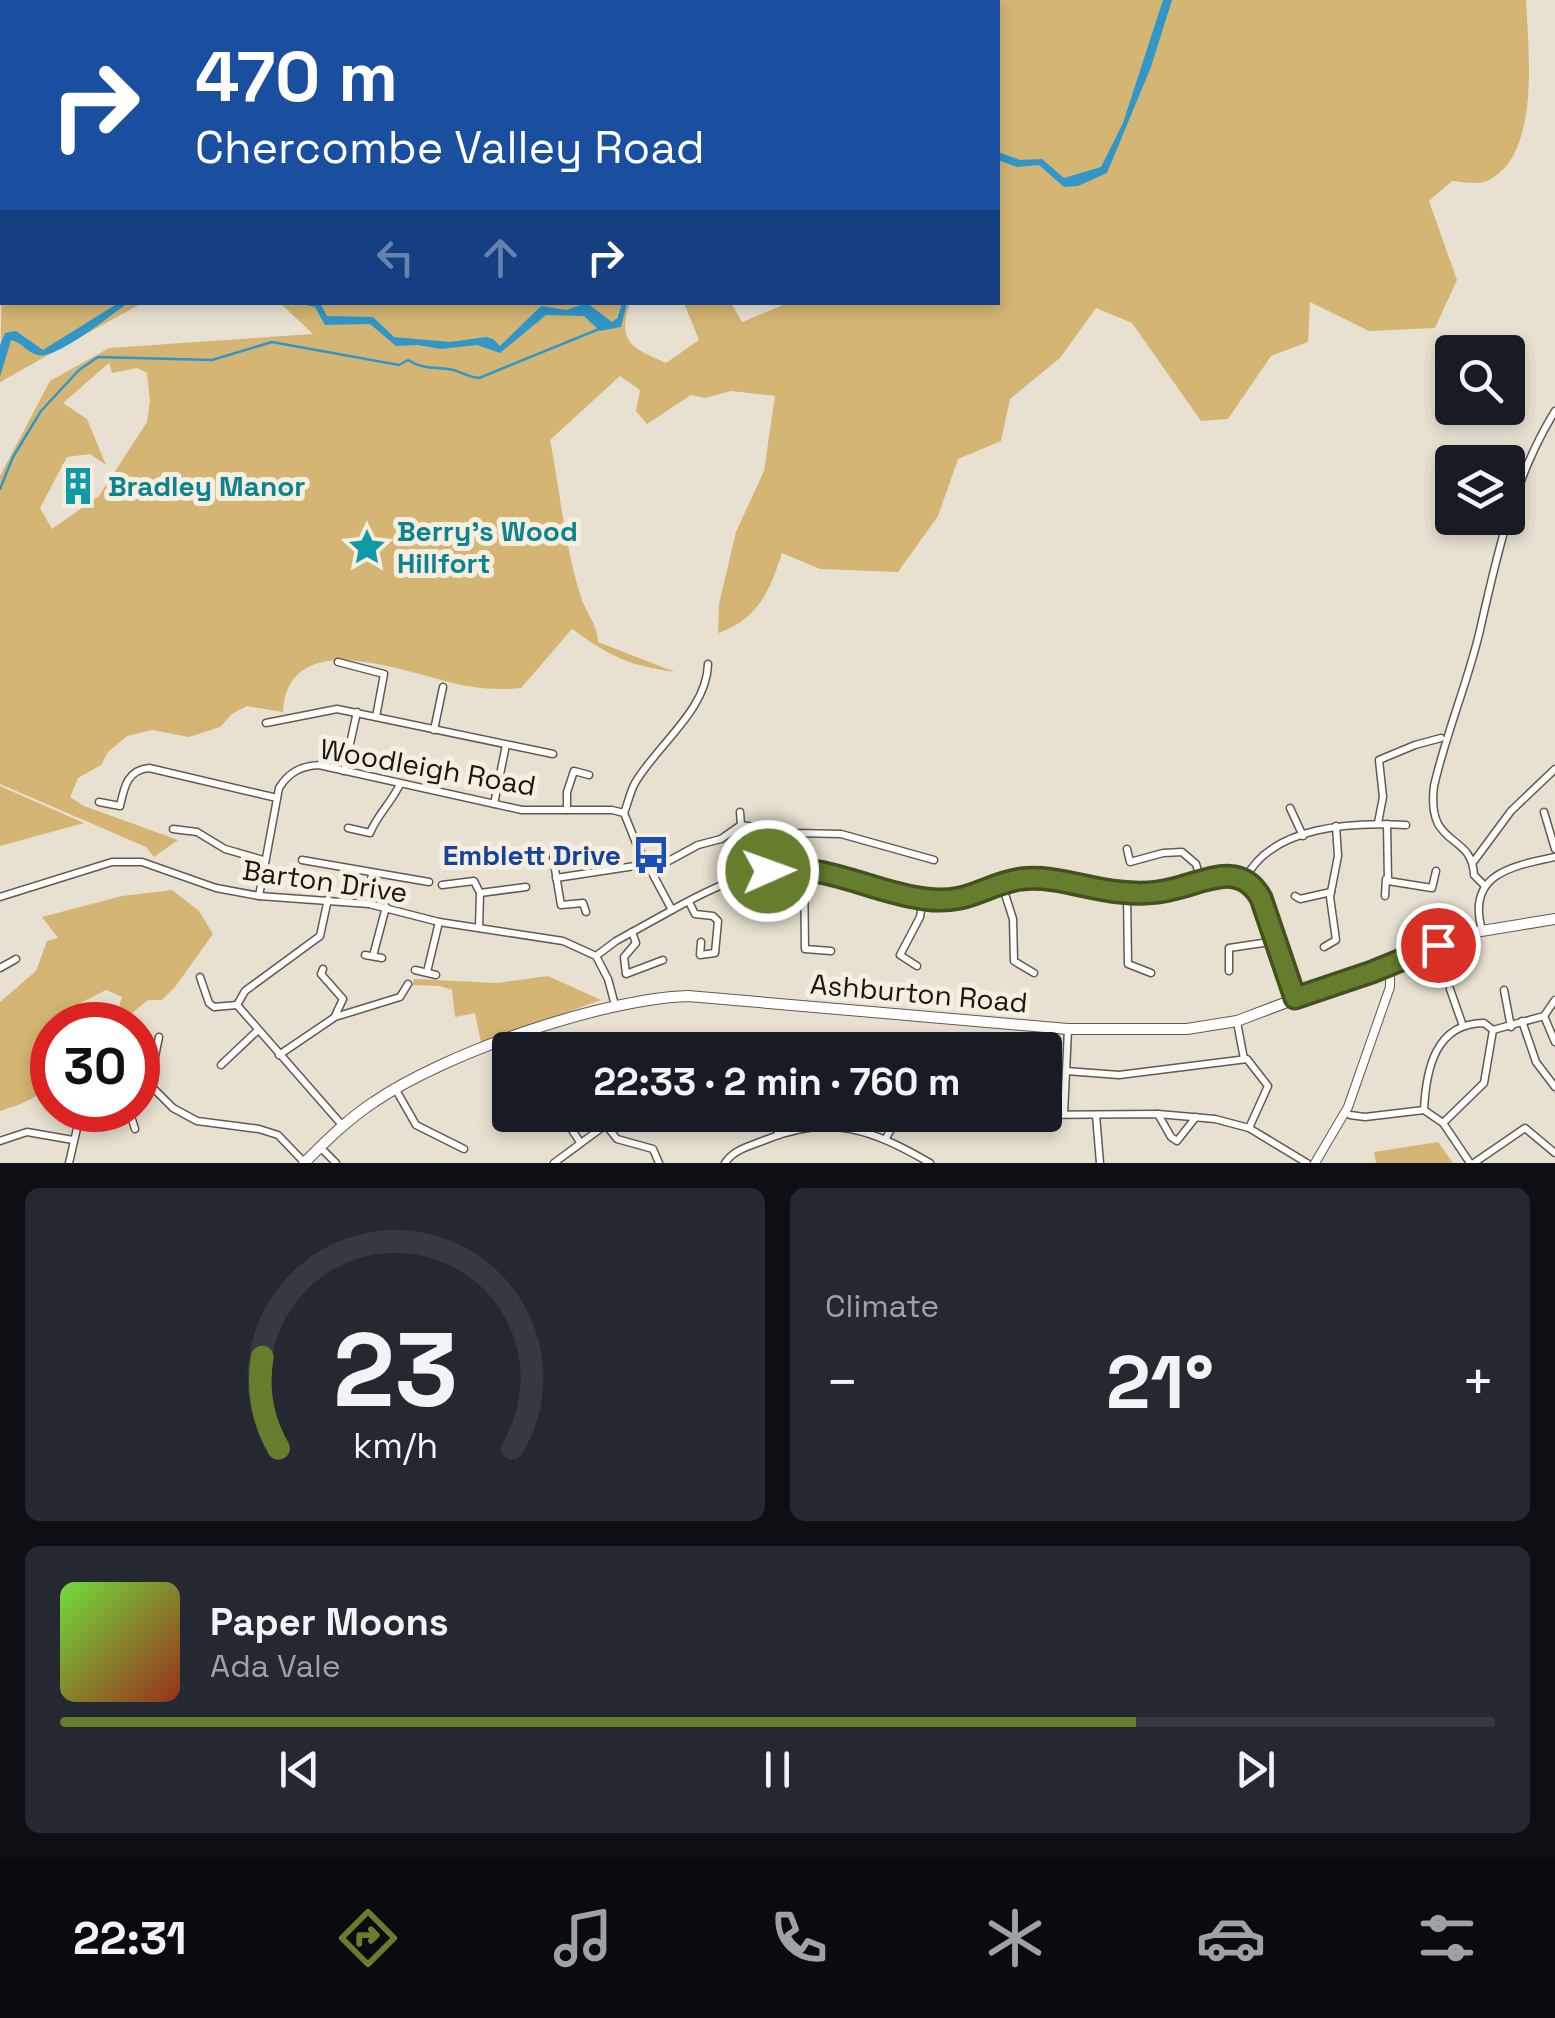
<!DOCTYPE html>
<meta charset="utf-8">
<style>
:root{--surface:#171b24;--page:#242831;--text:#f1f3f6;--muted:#9ea1a6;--line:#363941;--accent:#667d2e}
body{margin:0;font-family:"Space Grotesk",sans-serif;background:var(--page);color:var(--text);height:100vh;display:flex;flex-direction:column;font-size:38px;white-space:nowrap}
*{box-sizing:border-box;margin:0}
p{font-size:32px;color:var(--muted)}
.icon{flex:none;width:55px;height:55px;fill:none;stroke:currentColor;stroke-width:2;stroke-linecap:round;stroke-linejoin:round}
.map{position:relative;height:1163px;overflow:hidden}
.details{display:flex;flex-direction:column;gap:25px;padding:25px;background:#0d0f14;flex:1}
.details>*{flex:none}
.hud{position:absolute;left:0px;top:0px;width:1000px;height:305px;box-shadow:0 5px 15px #0003;background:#1a4fa0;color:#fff;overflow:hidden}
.fabs{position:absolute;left:1435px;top:335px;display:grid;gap:20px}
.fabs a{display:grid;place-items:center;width:90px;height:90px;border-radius:10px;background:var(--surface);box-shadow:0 5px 15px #0003;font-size:50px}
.speed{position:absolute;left:30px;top:1002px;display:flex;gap:20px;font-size:50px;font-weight:700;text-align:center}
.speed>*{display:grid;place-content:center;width:130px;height:130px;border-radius:50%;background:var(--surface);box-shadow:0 5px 15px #0003;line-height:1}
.speed .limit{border:15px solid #d22;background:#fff;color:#111}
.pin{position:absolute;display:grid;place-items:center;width:85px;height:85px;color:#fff;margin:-42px;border:5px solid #fff;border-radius:50%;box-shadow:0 2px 10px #0007}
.me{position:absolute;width:110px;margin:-55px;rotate:88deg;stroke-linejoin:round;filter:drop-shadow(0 0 8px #0008)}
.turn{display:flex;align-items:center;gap:35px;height:210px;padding:0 30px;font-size:45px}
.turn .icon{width:130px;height:130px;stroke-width:2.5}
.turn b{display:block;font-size:70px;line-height:85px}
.lanes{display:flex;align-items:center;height:95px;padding:0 30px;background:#0003;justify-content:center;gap:50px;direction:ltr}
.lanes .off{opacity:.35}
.big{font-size:75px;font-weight:700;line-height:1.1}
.details .widget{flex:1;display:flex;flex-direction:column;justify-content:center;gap:15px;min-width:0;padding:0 35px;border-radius:15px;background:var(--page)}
.details .dial{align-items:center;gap:0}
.dial svg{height:260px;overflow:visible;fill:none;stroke:var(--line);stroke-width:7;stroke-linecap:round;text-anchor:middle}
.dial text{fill:var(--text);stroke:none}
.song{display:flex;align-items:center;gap:30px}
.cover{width:120px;height:120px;border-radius:15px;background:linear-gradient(135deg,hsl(100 70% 55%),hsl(10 70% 35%))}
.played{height:10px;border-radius:5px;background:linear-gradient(90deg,var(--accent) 75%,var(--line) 75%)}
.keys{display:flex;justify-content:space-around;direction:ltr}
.heat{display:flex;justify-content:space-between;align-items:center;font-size:55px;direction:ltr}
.details .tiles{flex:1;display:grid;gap:25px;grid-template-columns:1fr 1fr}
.widget:last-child{grid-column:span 2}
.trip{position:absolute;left:492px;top:1032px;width:570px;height:100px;border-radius:10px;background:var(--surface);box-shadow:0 5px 15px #0003;font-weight:700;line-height:100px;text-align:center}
.dock{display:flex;height:160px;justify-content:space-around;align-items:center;background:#090b0e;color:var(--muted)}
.dock .icon{width:70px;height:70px}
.dock .selected{color:var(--accent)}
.dock b{font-size:45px;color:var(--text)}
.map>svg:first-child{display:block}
.green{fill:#d4b573;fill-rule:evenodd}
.water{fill:#3196c8}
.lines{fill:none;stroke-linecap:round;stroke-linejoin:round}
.stream{stroke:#3196c8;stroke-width:2.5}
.minor-casing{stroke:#625b4d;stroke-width:9}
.tertiary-casing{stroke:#625b4d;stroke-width:10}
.primary-casing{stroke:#625b4d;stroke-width:12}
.minor{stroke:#fff;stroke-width:6}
.tertiary{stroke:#fff;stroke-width:8}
.primary{stroke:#fff;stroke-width:10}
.route-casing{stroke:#42511e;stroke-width:25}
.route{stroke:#667d2e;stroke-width:18}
.labels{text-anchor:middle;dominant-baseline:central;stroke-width:10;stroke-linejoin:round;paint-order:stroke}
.culture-label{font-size:28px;font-weight:bold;fill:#0d838f;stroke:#f6eede;text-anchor:start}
.street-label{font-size:28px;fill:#181610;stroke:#f6eede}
.transit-label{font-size:28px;font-weight:bold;fill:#164399;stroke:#f6eede;text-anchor:end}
</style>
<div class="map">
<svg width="1555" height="1163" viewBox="0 0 1555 1163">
<rect width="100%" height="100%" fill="#e8e1d1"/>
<g class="green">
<path d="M599 0H1526C1528 47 1541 151 1491 179 1479 186 1465 182 1452 181L1429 201 1457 280 1435 328 1369 331 1310 302 1308 342 1271 356 1228 419 1201 421 1132 323 1096 308 1060 358 1010 399 1001 441 958 459 938 516 898 572 820 569 782 553C770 590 758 620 718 633L719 604 736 532 764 471 775 396 731 391 705 398 691 395 647 424 636 411 640 390 620 376 550 440C560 491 565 548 581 597 586 613 598 625 598 642L675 672C630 666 609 656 572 629L521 688C504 690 484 689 467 686 418 678 288 619 283 712L247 706 232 714 220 727 189 737 152 730 127 736 108 752 101 765 78 778 70 797 84 806 178 840 154 857 146 847 0 784V476L50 381 109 348 313 334 280 303H622L615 321 600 330 620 327 627 303 630 302C617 342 631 348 666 363L699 340 684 303H731L742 322 788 303 998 302V2ZM109 363 112 373 137 368 147 373 150 401 147 422 99 496 52 529 40 508 67 457 90 454 106 465 87 419 63 403Z"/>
<path d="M2 267V302L142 303 0 382Z"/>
<path d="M0 786 84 823 0 846Z"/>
<path d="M172 890 199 911 213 934 175 987 162 1000H148L127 1017 115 1021 122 997 106 990 80 1003 73 1016 86 1025H52C52 1081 59 1093 0 1111V1002L36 971 47 941 58 938 42 917 122 896Z"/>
<path d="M548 976 601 1000 481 1043 475 1013 455 1017 452 990 440 986 412 985 414 979 497 983Z"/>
<path d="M1438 1142 1453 1163H1376L1374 1152Z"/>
</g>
<g class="water">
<path d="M1163 0H1172L1151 67 1107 173 1078 186 1064 187 1039 165 1017 167 998 160V152L1020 160 1042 159 1064 178 1101 167 1123 123Z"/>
<path d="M120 302 128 303C112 314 56 360 38 355 27 353 22 342 11 340L0 377V345L5 333 16 331 43 350Z"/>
<path d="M297 303H320L327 316 373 317 394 337 450 342 486 337 493 339 500 346 541 306 566 310 587 303 612 322 617 318 622 303H627L621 327 600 331 584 316 546 315 500 353 477 345 441 349 418 345 396 346 370 324 325 325 315 307Z"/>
</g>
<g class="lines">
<g class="stream">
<path d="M740 2V0"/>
<path d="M0 489 13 457 41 411 79 370 98 357 212 360 272 342 399 365 408 360C422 369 432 367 448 369 459 370 467 377 479 378L599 329"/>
</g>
<g class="minor-casing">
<g id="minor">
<path d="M751 2 752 0"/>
<path d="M338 662 384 674 376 717"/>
<path d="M266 723 337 709 553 754"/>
<path d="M434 730 443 687"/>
<path d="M344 771 357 712"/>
<path d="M99 802 120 806C124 788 127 770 149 768L277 798"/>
<path d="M494 804 506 745"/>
<path d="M1290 808 1303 836"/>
<path d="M567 810V792L574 771 589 775"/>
<path d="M740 812 741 825"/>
<path d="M1544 812 1555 849"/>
<path d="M1378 823 1383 797 1379 760 1415 745 1441 738"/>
<path d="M1387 824 1388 881 1432 888 1436 871"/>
<path d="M348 828 370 833C377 815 392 802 400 784"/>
<path d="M173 829 197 832 225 849 263 860"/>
<path d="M1127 849 1130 862 1163 853 1182 852 1196 864 1201 881"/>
<path d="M552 851 561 905 583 903 586 912"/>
<path d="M302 860 429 882"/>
<path d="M1474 861 1511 811 1555 769"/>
<path d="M804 868 805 949 831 951"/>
<path d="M652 870 698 845 721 839 741 825 794 833 841 834 934 860"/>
<path d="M556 878 635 866 646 861"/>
<path d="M1245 879C1272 825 1354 822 1406 825"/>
<path d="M442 885 474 881 480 893 479 928"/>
<path d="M1002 885 1013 919 1014 961 1034 973"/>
<path d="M1485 886 1474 875C1472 831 1426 850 1434 786 1446 733 1468 682 1480 630 1497 554 1514 477 1555 411"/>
<path d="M480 893 526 887"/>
<path d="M1127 893 1128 964 1151 973"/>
<path d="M259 896 279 788C289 772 301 766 319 765L522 810H612L624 813"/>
<path d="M1295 896 1300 899 1331 892"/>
<path d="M1385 896 1386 879"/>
<path d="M0 897 112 862H142L216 888 259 896 369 904 439 922 563 941 596 956 608 979 615 1005"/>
<path d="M328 899 320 936 245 991 237 1005 342 1125"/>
<path d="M689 902 695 914 713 916 718 921 715 953 700 955 701 942"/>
<path d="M369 904 372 873"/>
<path d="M672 910C713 887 768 860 816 869 859 877 898 898 942 900 972 902 994 883 1022 879 1059 874 1098 891 1135 893 1173 895 1230 856 1257 890L1295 998"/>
<path d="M1482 930C1466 874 1512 866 1555 857"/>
<path d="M632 932 636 943 624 957 626 974 663 960"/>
<path d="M1324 947 1336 940 1330 897 1338 856 1336 826"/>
<path d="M365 955 382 958"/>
<path d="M373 956 386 907"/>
<path d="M596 956 616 941 672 910 636 843 624 813C628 803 630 792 635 783 657 745 707 710 708 664"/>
<path d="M917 966 900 955 920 917 923 899"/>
<path d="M0 968 16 959"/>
<path d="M323 969 321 974 343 999 335 1016"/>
<path d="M415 970 436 975"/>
<path d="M1229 971V948L1276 941"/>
<path d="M427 972 439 922"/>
<path d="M200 977 209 1003 214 1007 237 1005"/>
<path d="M1450 989 1463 1026"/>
<path d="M1504 990 1511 1027"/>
<path d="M1544 1016 1555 1042"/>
<path d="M1544 1016 1555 1000"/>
<path d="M1522 1021 1536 1062 1555 1087"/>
<path d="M1237 1022 1244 1059"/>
<path d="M529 1033 536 1050"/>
<path d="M722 1047 775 1050"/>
<path d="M279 1055 335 1017 400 997 408 984"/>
<path d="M221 1065 257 1031"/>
<path d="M1066 1071 1119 1075 1247 1059 1268 1086 1249 1128"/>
<path d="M149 1086 159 1037"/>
<path d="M138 1089 153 1088 173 1108 197 1121 259 1129 278 1135 304 1162"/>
<path d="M396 1090 416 1125 464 1149"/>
<path d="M129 1110 135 1129"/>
<path d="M1424 1110C1426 1070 1435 1023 1484 1023L1493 1030 1544 1016"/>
<path d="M1064 1114 1068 1029"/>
<path d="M1158 1114 1171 1137 1177 1141 1196 1117"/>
<path d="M562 1115 580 1142"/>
<path d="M771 1115 779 1135"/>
<path d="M1028 1115 1158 1114 1215 1119 1249 1128 1307 1163"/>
<path d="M1096 1115 1100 1163"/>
<path d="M1350 1115 1365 1117 1424 1110 1443 1123 1470 1163"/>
<path d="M1443 1123 1484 1083 1493 1030"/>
<path d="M605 1124 617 1139 653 1149 659 1163"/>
<path d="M886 1138 899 1115"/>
<path d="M0 1141 27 1132 73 1140"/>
<path d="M320 1147 336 1163"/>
<path d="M69 1163 78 1124 91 1110"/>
<path d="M554 1163 619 1115"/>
<path d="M725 1163C734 1149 751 1146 765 1140 830 1113 873 1130 930 1163"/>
<path d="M1474 1163 1525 1128 1555 1153"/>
</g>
</g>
<g class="tertiary-casing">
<path id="tertiary" d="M1315 1163 1348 1107 1390 987V965"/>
</g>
<g class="primary-casing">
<path id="primary" d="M304 1163C326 1141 348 1119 374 1102 445 1053 602 999 688 996L1068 1029H1187L1237 1021 1469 933 1555 919"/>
</g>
<use href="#minor" class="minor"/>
<use href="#tertiary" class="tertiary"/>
<use href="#primary" class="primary"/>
</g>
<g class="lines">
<g class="route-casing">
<path id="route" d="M768 871C828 862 869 892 925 899 969 905 983 885 1021 879 1054 875 1087 889 1120 892 1138 894 1155 894 1173 889 1205 882 1240 860 1261 898L1295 998 1372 972 1438 945"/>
</g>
<use href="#route" class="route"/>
</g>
<defs>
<g id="building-bare" transform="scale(3)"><path d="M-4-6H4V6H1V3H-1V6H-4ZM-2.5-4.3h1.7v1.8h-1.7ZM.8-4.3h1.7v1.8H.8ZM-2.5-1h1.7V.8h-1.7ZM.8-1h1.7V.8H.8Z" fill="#0f9aa8" stroke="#f6eede" stroke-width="2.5" paint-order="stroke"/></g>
<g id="sight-bare" transform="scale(3)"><path d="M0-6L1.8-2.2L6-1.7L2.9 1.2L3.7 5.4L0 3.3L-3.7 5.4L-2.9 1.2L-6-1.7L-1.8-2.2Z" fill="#0f9aa8" stroke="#f6eede" stroke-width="2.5" paint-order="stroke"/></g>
<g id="bus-bare" transform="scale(3)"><path d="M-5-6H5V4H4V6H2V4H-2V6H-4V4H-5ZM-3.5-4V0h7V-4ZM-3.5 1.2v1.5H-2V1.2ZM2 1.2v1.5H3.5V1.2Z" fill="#1a4fb4" stroke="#f6eede" stroke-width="2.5" paint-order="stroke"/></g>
</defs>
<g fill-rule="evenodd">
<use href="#building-bare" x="78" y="486"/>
<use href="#sight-bare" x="367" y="547"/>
<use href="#bus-bare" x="651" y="855"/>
</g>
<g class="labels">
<g class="culture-label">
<text x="108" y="486">Bradley Manor</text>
<text x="397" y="531">Berry's Wood<tspan x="397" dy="32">Hillfort</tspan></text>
</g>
<g class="street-label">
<text transform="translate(428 767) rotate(10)">Woodleigh Road</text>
<text transform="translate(325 881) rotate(8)">Barton Drive</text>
<text transform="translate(919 993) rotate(5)">Ashburton Road</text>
</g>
<g class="transit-label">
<text x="621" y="855">Emblett Drive</text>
</g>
</g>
</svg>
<div class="fabs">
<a><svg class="icon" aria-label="search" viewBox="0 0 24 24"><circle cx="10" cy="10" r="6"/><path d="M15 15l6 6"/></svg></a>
<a><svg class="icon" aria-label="layers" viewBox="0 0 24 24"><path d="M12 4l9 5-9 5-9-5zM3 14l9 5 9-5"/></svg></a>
</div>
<div class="speed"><div class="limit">30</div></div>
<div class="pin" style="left:1438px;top:945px;background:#d93025"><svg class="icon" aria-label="arrive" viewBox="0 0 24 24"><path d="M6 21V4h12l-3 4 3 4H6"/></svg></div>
<svg class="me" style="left:768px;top:871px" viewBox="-20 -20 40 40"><circle r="17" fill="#667d2e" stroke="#fff" stroke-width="3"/><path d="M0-11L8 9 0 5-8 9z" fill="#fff"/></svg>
<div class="trip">22:33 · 2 min · 760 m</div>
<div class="hud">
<div class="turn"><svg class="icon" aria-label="right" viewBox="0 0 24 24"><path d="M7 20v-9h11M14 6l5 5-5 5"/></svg><div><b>470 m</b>Chercombe Valley Road</div></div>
<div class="lanes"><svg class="icon off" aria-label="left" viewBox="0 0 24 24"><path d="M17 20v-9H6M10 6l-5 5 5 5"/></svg><svg class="icon off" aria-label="ahead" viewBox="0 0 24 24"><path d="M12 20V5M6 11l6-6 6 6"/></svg><svg class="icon" aria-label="right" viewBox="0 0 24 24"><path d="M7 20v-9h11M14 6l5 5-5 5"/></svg></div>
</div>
</div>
<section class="details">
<div class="tiles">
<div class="widget dial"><svg viewBox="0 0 100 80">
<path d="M14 69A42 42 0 1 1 86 69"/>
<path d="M14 69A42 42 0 0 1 9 41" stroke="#667d2e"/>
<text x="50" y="56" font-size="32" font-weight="700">23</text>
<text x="50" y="72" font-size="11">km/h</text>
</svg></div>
<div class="widget"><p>Climate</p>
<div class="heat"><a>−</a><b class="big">21°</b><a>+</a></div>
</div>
<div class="widget">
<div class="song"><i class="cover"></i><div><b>Paper Moons</b><p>Ada Vale</p></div></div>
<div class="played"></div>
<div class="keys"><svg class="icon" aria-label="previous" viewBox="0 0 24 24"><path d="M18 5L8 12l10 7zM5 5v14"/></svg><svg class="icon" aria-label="pause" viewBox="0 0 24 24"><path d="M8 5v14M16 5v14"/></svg><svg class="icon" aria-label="next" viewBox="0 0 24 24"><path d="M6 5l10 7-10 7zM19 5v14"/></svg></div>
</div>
</div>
</section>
<nav class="dock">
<b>22:31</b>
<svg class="icon selected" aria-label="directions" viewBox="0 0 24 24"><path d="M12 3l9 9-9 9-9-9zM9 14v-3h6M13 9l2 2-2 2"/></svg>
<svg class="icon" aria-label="music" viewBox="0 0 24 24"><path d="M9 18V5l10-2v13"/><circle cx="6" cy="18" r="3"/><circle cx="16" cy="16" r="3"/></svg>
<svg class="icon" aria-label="phone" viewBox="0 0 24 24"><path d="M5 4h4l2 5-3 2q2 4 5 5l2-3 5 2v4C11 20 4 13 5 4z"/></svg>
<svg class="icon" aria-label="climate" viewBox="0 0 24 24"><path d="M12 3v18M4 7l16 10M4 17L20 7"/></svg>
<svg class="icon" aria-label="car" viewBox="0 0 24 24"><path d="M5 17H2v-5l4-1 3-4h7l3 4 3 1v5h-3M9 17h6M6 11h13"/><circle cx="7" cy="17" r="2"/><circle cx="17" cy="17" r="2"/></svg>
<svg class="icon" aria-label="filters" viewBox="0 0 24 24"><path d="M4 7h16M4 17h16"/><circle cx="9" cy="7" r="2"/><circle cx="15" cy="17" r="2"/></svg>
</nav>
